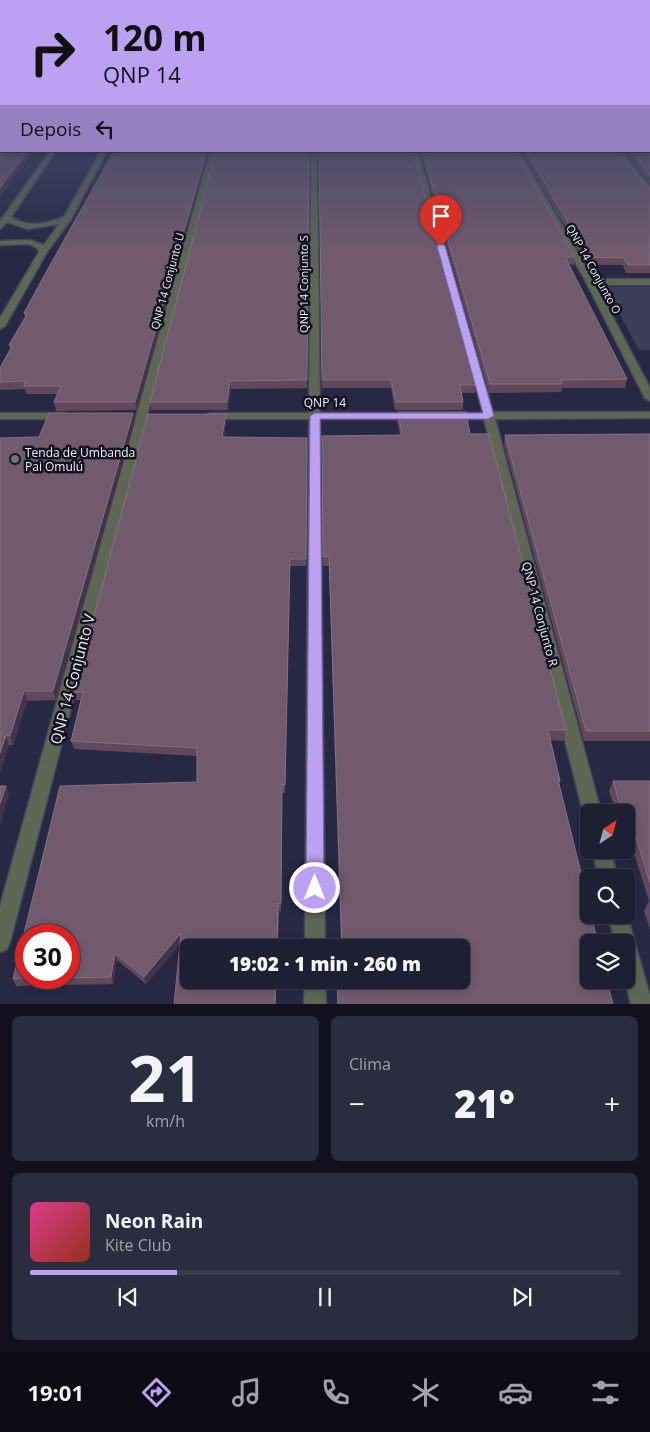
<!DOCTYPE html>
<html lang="pt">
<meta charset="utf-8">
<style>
:root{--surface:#1d1f33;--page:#2a2c3f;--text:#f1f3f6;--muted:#a0a2ac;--line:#3b3d4e;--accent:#bca0f2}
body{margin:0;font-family:"Open Sans",sans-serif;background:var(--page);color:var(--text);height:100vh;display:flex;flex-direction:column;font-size:19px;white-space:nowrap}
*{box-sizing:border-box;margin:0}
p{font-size:16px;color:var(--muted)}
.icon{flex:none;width:28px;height:28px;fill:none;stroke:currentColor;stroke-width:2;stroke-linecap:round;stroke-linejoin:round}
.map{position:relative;height:1004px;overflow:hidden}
.details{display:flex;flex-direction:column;gap:12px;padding:12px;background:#10111c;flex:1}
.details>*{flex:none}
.guide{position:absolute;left:0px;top:0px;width:650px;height:152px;box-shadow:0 2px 8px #0003,0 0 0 1px var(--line);background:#bca0f2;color:#111;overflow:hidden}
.needle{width:32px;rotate:36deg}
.controls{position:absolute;left:580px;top:804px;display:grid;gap:10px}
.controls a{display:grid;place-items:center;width:55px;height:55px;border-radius:8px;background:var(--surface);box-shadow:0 2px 8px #0003,0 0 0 1px var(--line);font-size:25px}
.speed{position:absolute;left:15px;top:924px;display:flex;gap:10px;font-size:25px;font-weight:700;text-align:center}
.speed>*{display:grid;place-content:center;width:65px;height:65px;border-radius:50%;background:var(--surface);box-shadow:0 2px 8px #0003,0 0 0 1px var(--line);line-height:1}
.speed .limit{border:8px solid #d22;background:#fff;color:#111}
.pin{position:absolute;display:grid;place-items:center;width:42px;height:42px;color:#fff;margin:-51px -21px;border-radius:50% 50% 50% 0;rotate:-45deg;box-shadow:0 0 5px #0007}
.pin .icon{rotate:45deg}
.me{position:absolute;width:55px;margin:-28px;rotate:0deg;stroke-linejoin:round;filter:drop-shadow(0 0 4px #0008)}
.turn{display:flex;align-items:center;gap:18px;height:105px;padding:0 20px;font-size:22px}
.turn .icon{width:65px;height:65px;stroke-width:2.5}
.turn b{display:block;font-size:35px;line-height:42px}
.then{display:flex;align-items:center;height:48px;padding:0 20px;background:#0003;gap:10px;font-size:19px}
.big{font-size:38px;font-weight:800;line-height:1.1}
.details .card{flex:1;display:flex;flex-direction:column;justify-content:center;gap:8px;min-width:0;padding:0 18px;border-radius:8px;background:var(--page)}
.details .dial{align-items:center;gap:0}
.dial b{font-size:65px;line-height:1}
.song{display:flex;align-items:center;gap:15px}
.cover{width:60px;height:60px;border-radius:8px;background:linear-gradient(135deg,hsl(330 70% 55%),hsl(10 70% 35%))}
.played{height:5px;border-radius:2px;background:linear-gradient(90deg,var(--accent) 25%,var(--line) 25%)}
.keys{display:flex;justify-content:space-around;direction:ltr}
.heat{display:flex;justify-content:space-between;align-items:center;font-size:28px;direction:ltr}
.details .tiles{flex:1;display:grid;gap:12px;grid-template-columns:1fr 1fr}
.card:last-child{grid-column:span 2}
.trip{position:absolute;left:180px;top:939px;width:290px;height:50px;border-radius:8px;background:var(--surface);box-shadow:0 2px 8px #0003,0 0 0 1px var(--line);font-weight:800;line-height:50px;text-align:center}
.tabs{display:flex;height:80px;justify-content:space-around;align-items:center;background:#0c0c14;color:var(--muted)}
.tabs .icon{width:35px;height:35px}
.tabs .current{color:var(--accent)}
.tabs b{font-size:22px;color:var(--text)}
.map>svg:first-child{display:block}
.green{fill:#3d3f59}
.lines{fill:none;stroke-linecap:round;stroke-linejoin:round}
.minor-casing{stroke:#43455e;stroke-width:3}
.minor{fill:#5e6654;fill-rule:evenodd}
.wall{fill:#62485b}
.shaded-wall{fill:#44344b}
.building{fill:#715a6d;stroke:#847184}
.route{fill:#bca0f2;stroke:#7a689d}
.worship-dot{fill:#6b7280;stroke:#12131f;stroke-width:2}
.labels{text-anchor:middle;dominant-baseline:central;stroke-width:5;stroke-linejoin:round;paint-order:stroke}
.far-street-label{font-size:11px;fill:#eef0ff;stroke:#12131f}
.street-label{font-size:12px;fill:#eef0ff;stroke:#12131f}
.poi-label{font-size:12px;fill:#eef0ff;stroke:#12131f;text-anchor:start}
.near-street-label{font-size:15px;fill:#eef0ff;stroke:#12131f}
</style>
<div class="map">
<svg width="650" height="1005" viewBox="0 0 650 1005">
<rect width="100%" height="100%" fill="#272944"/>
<path class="green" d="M605 287H650V350H639Z"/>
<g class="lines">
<g class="minor-casing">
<g id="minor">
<path d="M50 151H56L11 217C27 228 46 224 64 217L101 151H107L71 219 47 252 5 326 0 329V318L39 252 37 248 29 244 0 245V241L30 240 44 245 59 224 28 229 7 222 0 229V221Z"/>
<path d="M210 151H216L10 942 7 949 0 952V906Z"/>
<path d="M311 151H317L320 413H415L421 416 415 419H320L325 948H305L309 419H210L204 416 210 413H309Z"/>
<path d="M412 151H418L493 412H650V418L495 419 601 812H589V819L586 818 583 812 484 419H450L444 416 450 413H483Z"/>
<path d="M513 151H519L593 279H650V285H596L650 388V401L645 398 586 282Z"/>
<path d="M615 151H622L650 186V193H647Z"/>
<path d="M0 413H65L71 416 65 419H0Z"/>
<path d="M592 850H610L618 878H599Z"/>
<path d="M626 911 650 996V1005H631L625 980 626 942H615L608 915H626Z"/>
<path d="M305 980H325L326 1005H304Z"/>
</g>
</g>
<use href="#minor" class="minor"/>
</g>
<g class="wall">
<path d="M650 114V184L625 151H649Z"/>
<path d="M114 151 137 410 56 411 54 402 58 394H26L25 389 0 390V368L10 349 9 345 25 318 24 313Z"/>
<path d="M309 151 307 388 231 389 228 410H151L150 402Z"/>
<path d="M319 151 476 385 475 393H462L463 402V410H395L391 388H322Z"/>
<path d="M420 151H515L575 257 574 265 569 264 627 379 625 388H562L561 392 489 393Z"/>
<path d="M521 151H619L647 188H650V273H626L623 265H587Z"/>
<path d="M398 412 470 434 566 730 563 741 550 740 560 781 559 784 613 1005H338L337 980H461V948H341L329 566H323L322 436 400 435 397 421Z"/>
<path d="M133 413 135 421 56 700 27 701 13 745H9L0 772 39 437Z"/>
<path d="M226 414V421L224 437 307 438 306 566H290L285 793H282L281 911H279L278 948H189V980H276V1005H174L180 944 146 984 117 960 113 984 16 986 13 979 197 782V756L74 749 71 741 81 700H76L74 692Z"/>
<path d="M650 434V741H584L504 444 505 435Z"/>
<path d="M613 781H650V930L644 911 649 901 632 847H626V812H616L609 791Z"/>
</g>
<g class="shaded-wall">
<path d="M28 151H34L0 197V188Z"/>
<path d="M207 151H209L137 410 135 402Z"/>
<path d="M230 381 231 389 228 410 227 402Z"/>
<path d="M133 413 135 421 56 700 53 691Z"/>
<path d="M226 414V421L223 444 222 437Z"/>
<path d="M290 559V566L285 793V785Z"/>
<path d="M24 691 27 701 13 745 10 736Z"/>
<path d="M6 735 9 745 0 772V753Z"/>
<path d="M6 786 9 795 0 825V804Z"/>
<path d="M278 904V948H277Z"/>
<path d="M181 933 183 941 146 984 144 977Z"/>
<path d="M115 953 117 960 113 984 111 977Z"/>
<path d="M276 980V1005H275Z"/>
</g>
<g class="building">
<path d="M0 114H1V151H28L0 188Z"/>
<path d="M649 114H650V176L631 151H649Z"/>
<path d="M114 151H207L135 402H54L61 386H24L26 381 0 382V368L12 346 9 345 27 314 24 313 44 276Z"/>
<path d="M216 151H309L307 380 230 381 227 402H150Z"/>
<path d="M319 151H413L476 385H460L463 402H396L391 380H322Z"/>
<path d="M422 151H515L575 257H565L627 379 561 380 562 384H490Z"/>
<path d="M526 151H619L647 188H650V265H628L624 258 588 257Z"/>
<path d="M398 412H466L470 434H489L566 730H548L560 781 558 780 589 905V915H591L598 942H589V980H607L613 1005H338L337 980H461V948H342L329 556 323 557 322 436 402 435Z"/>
<path d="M49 413H133L53 691H24L10 736 6 735 0 753V438L39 437Z"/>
<path d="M148 414H226L222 437 307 438 306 559H290L285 785H282L281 903 278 904 277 948H189V980H276L275 1005H174L181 933 144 977 115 953 111 977 69 978V935H26V978H69L13 979 60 786 197 782V748L71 741 83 692H74Z"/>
<path d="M650 434V731H586L505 435Z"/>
<path d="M613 781H650V883L636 837H630L626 826V812H622Z"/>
<path d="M0 786H6L0 804Z"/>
</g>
<linearGradient id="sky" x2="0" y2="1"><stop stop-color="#151725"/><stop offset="0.45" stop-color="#414967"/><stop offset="1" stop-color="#414967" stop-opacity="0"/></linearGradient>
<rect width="650" height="254" fill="url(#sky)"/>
<path class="route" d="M441 243 445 246 494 416 488 419H320L324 888 321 894 315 897 309 894 306 888 310 416 315 413H483L437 246Z"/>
<circle class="worship-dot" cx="15" cy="459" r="5"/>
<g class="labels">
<g class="far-street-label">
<text transform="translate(594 269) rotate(61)">QNP 14 Conjunto O</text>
<text transform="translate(167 281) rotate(-75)">QNP 14 Conjunto U</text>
<text transform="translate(303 284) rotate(-90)">QNP 14 Conjunto S</text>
</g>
<g class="street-label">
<text x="325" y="402">QNP 14</text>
<text transform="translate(540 614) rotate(75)">QNP 14 Conjunto R</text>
</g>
<g class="poi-label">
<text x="25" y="452">Tenda de Umbanda<tspan x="25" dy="14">Pai Omulú</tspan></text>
</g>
<g class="near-street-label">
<text transform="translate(72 679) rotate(-75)">QNP 14 Conjunto V</text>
</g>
</g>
</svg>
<div class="controls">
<a><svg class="needle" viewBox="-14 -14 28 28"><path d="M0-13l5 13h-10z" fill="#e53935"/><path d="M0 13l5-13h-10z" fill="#a0a2ac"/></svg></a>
<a><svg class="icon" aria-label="search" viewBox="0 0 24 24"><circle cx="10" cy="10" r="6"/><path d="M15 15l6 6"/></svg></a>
<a><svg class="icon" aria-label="layers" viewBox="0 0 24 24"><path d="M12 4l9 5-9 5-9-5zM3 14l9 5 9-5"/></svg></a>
</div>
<div class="speed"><div class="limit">30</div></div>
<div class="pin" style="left:441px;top:246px;background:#d93025"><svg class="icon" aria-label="arrive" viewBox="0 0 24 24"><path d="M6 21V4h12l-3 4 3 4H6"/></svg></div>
<svg class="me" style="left:315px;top:888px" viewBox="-20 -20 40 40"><circle r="17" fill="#bca0f2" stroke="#fff" stroke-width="3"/><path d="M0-11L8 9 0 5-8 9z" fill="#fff"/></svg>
<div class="trip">19:02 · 1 min · 260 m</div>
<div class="guide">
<div class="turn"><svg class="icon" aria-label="right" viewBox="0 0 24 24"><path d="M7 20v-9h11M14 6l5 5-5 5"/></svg><div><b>120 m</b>QNP 14</div></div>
<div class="then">Depois<svg class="icon" aria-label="left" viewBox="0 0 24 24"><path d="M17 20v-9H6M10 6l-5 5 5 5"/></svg></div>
</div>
</div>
<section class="details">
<div class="tiles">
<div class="card dial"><b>21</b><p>km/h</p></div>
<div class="card"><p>Clima</p>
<div class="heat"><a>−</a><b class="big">21°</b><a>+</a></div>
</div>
<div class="card">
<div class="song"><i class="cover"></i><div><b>Neon Rain</b><p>Kite Club</p></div></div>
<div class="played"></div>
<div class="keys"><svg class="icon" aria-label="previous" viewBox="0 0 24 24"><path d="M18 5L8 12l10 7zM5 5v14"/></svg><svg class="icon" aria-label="pause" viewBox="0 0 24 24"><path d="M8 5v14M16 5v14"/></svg><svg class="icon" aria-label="next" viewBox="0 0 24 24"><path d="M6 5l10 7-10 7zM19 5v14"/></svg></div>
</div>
</div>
</section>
<nav class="tabs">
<b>19:01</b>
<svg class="icon current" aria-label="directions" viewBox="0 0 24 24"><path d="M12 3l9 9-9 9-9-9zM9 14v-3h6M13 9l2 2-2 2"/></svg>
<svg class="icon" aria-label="music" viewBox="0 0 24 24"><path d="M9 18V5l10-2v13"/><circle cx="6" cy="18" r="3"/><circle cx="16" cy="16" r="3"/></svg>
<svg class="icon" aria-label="phone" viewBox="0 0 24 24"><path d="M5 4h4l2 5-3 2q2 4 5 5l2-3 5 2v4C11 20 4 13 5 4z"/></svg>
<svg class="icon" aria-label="climate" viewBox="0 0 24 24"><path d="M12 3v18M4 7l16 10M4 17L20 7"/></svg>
<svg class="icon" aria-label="car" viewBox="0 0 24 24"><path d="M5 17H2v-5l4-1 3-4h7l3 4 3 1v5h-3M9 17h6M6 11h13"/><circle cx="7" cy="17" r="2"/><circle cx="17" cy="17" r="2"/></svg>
<svg class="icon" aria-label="filters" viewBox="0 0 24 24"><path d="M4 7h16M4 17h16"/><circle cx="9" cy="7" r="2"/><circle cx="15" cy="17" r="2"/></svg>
</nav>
